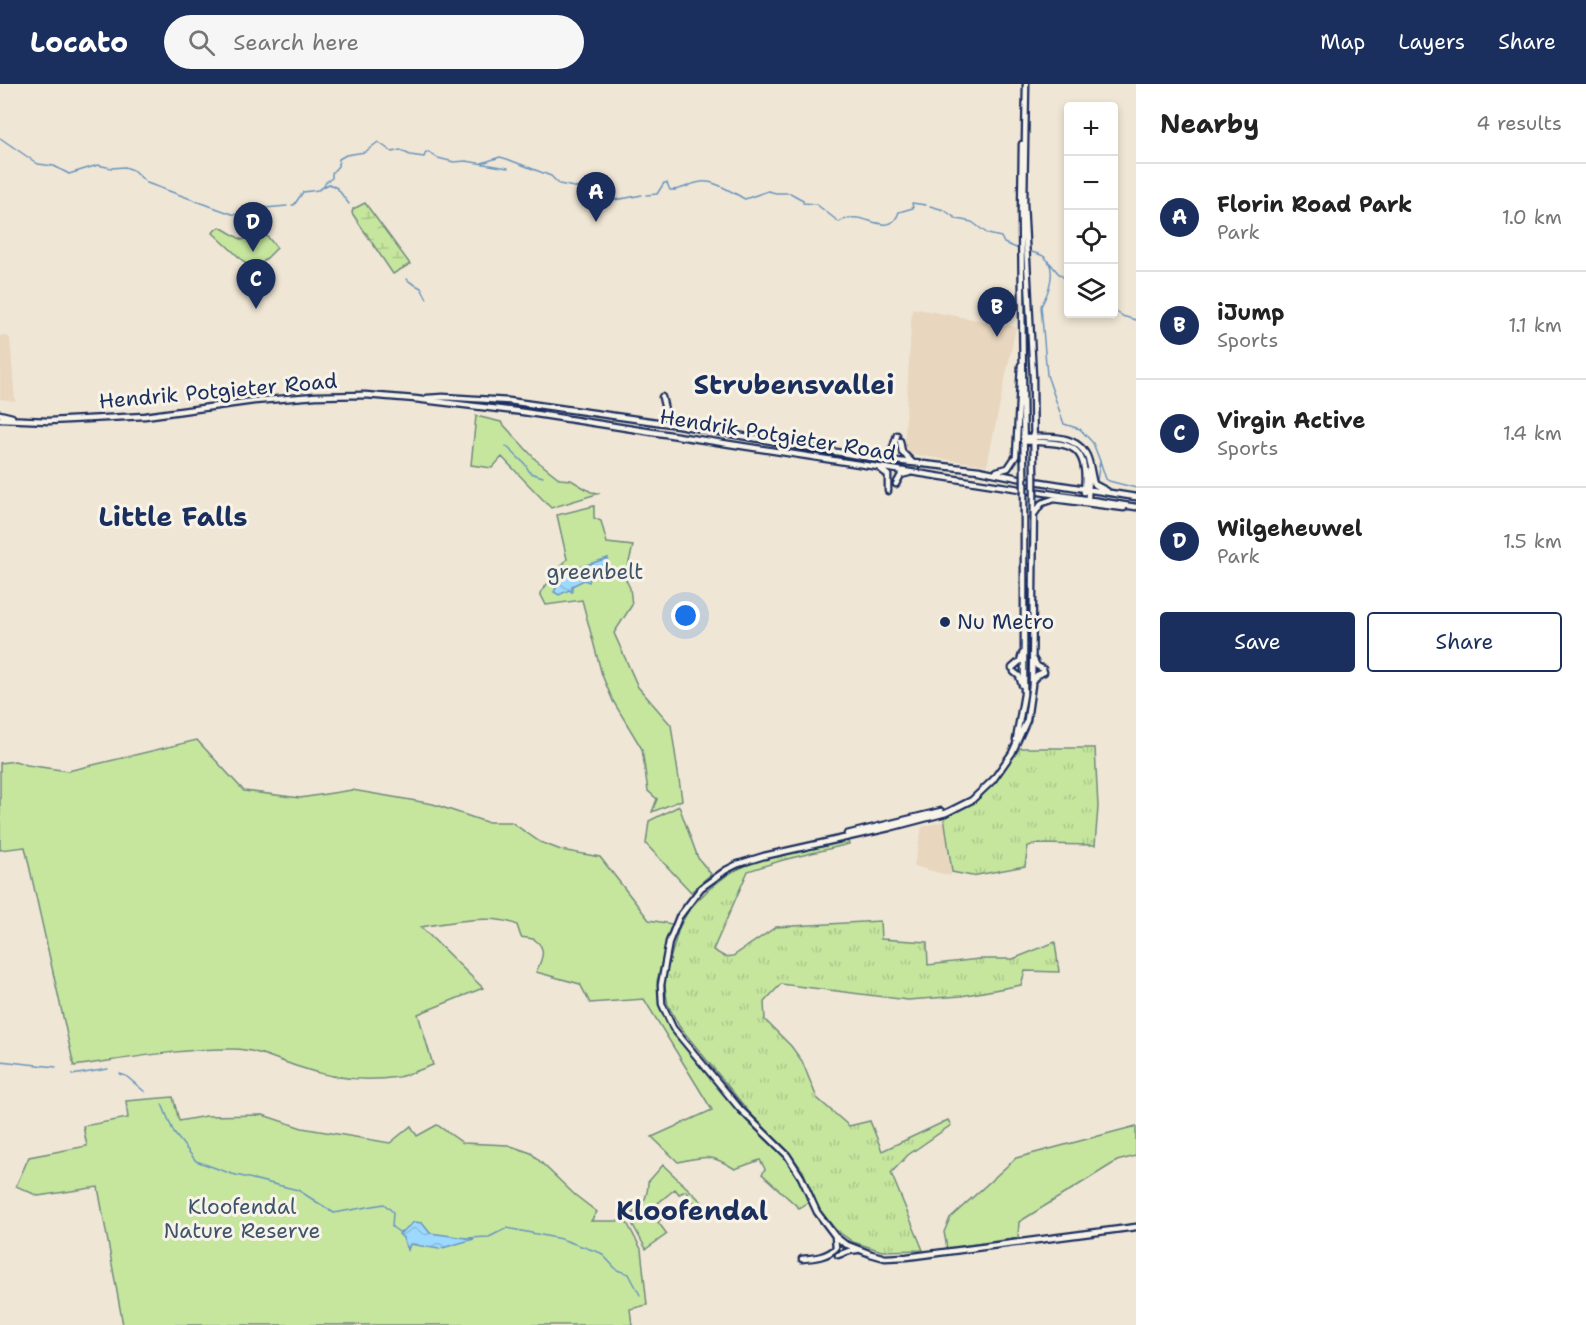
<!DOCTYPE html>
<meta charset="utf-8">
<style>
:root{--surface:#fff;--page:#f6f6f6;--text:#222;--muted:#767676;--line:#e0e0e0;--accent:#1b2f5e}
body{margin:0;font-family:"Shantell Sans",sans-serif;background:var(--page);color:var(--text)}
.controls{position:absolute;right:18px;top:18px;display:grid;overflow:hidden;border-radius:6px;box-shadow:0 3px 9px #0003}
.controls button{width:54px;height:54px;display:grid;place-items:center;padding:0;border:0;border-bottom:2px solid var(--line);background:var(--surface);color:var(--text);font:30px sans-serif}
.you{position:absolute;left:686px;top:532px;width:21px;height:21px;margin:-15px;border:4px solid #fff;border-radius:50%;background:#1a73e8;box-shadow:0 0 0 9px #1a73e833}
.badge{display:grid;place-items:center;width:39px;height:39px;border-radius:50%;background:var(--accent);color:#fff;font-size:20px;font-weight:700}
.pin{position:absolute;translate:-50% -50px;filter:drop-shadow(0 2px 3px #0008)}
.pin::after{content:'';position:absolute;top:32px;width:21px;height:18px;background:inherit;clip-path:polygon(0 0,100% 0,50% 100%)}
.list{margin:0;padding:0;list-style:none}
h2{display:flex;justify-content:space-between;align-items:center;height:78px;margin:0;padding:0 24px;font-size:26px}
h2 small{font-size:20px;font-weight:400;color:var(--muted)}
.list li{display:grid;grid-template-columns:39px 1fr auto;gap:18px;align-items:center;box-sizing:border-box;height:108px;padding:0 24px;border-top:2px solid var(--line)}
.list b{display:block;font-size:22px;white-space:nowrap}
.list p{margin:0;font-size:20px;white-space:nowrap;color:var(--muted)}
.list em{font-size:20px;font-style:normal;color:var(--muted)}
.actions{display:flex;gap:12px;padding:18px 24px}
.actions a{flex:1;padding:14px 0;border:2px solid var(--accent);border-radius:6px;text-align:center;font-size:21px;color:var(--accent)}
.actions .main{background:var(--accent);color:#fff}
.icon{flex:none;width:33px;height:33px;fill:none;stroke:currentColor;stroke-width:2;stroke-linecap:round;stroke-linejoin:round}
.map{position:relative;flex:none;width:1136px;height:1241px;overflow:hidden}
header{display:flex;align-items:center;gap:36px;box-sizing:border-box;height:84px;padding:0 30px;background:var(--accent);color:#fff}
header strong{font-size:28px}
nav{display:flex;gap:33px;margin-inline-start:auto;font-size:21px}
.search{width:420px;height:54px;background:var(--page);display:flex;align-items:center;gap:15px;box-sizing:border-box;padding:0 21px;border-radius:33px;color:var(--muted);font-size:22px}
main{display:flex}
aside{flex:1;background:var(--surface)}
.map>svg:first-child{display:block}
</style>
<header>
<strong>Locato</strong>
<div class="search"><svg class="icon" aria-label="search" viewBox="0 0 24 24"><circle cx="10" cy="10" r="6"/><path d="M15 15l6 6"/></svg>Search here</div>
<nav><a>Map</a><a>Layers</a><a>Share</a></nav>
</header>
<main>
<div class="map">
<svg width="1136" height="1241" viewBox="0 0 1136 1241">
<defs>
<pattern id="grass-tufts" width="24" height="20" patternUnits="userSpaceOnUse" patternTransform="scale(1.5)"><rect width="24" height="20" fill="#c6e69e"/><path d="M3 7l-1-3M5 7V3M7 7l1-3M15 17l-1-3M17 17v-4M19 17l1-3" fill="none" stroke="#aac68a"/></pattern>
<pattern id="wetland-marsh" width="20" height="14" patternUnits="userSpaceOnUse" patternTransform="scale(1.5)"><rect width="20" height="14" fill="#c6e69e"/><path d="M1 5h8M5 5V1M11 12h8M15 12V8" fill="none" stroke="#aac68a"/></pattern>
<pattern id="water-waves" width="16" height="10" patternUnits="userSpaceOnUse" patternTransform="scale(1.5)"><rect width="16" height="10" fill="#9dd9fe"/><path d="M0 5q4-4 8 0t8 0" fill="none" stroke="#87bbdc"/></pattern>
</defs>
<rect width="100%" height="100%" fill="#f0e6d5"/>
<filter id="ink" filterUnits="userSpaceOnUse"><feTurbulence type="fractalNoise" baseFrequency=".0167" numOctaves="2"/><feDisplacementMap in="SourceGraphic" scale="12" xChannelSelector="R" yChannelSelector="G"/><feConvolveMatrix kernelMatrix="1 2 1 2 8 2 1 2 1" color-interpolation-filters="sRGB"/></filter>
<g filter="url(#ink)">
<!-- built -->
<path fill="#e8d6be" d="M912,224L1016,243L987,381L907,370L904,366Z
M4,251L10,254L15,317L0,315V252Z
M944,737L951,792L914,782L922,743Z"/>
<!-- grass -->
<path fill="url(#grass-tufts)" stroke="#708a7e" stroke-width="1.5" d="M1020,664H1095L1098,723L1095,761L1036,760L1028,762L1025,782L972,792L952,788L944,732L981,713Z
M847,755L849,760L783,776L748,787L713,866L725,873L733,872L776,843L880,837L881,855L927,858L928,881L979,875H1013L1055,858L1059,888L1025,887L1021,901L961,912L908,916L781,900L764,918L765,936L791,962L802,977L817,1014L849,1042L870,1037L882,1067L948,1036L951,1041L908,1071L891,1089L923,1166L882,1167L853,1158L836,1146L820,1127L803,1087L789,1068L749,1028L679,942L668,921L664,897L679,844L690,824L709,805L730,789L757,776Z"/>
<!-- wetland -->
<path fill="url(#wetland-marsh)" stroke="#708a7e" stroke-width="1.5" d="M365,119L410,180L393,190L352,129L353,125Z"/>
<!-- park -->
<path fill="#c6e69e" stroke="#708a7e" stroke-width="1.5" d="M220,143L242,156L255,151L260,144L277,164L254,187L213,149L215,146Z
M476,332L501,338L536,376L560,395L571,396L591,408L600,409L551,424L502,373L492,384L471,381Z
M594,422V434L601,437L607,459L633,462L625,494L630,504L632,521L614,549L638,603L671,641L682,716L652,728L657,715L648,707L642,665L613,617L602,591L582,516L546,521L540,509L567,475L557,431Z
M197,656L244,707L300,714L352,706L399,714L433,720L486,738H511L540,758L561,766L600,773L649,836L672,840L657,897L660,923L673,947L748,1037L779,1065L800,1096L808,1119L799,1124L762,1090L765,1085L760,1076L735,1085C711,1070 706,1072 678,1078L652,1053L712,1026L644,915L590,919L580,900L536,888C541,877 548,865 535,856C531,854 525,854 521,853L517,841C494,829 447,839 421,843L483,904L418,930L433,981C421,985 409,991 398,993C365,998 330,994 299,983C277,976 256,965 233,965C182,964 125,975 74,982L25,763L0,766V679L15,677L27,681L68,687Z
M679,722L698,774L711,790L691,808L646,760L649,737Z
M173,1013L179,1037L206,1032L263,1031L302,1044L390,1059L411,1042L417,1052L437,1041L463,1059L508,1061L531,1069L575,1111L597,1128L591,1137H626L641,1165L647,1221L630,1225L632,1241H123L98,1103L38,1112L16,1102L29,1073L87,1062L83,1042L128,1034L126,1017Z
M1136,1042V1072L1117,1077L1019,1138L1018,1154L947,1164L944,1148L950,1134L1016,1074Z
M663,1081L706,1122L700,1127L686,1107L679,1110L675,1105L657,1120L665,1132L658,1138L667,1150L646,1165L628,1132C642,1123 648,1115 648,1098Z"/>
<!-- water -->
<path fill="url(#water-waves)" stroke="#6995be" stroke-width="1.5" d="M608,474L607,478L591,491L589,498L584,496L572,502V508L569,506L559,511L554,508L557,502L551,493L557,494C560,489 566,486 572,488L574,485Z
M414,1138L422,1139L430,1149L474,1155L439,1165L410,1160L408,1166L403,1154L399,1150Z"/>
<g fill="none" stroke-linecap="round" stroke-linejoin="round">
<!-- stream -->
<path stroke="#6995be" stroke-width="1.5" d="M0,54L38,80L54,82L69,90L98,81L111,84L125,83L133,86L147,99L232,130L245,132L265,124L287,122
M482,79L500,73L507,75L551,92L559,100L589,106C605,122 624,114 642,111
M324,102L326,98L332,94V89L338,82L339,75L346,71L365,68L378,58L392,68L400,66L410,71L424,73L426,68H428L438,74L454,78L466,77L508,84
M646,111L657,110L664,99H667L670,106C682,107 690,99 701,98C715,96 733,109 745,115L768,107L776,109H790L803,116V119L816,120L839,138C845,135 852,133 858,134C873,136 892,150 899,128L913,124L912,119L926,121
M292,121H294L303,108L318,106L329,100L337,104L349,120
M930,122L944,126L957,135L972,138L988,150L1001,153L1004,159L1019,165
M1029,167C1033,169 1040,170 1043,172C1059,182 1048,210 1041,222L1047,291L1064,340L1080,345L1093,359L1100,377L1097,397
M1050,179L1058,189L1068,197
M407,195L410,198L421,204L427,215
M1114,226L1122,232L1136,236
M506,362L525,380L530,389L543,393
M1100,377L1106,395L1109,397L1136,404
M0,977L56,983
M120,990L126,992L145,1008
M72,991L108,985
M162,1020L174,1049L196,1077L232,1090L298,1106L334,1129L384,1120L393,1128L392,1143L399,1148L402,1147
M467,1154L489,1153L507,1144L561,1155L601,1169L617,1186L629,1190L640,1211"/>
<defs>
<path id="secondary" d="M1026,0L1024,119L1033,293L1034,392
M1022,60L1021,129L1024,390
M662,313L666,330L675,339
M427,314L443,313L509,317L678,341L877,375L979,386L1028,396L1136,413
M0,330L12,333
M0,335L49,337L145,332L254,317L316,312L365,311L415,315L523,328L1136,423
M1023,353C1045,353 1076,349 1087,372C1091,381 1091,391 1094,400L1107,407
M900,357L902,368L913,379
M1023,357C1065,360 1090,355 1084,408
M880,374L892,367L897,351
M879,384L888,391V407
M997,387L1008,384L1016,372L1021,281
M896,400L901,391L909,389
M1034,411L1032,601L1027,636L1012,669L993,696L972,716L946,729L889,744L764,772L738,780L726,786L701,804L679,833L669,858L661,901L662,920L673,944L740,1025L787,1071L801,1093L817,1128L835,1152L845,1160L871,1170L885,1174L907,1173L1136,1143
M1088,414L1089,386
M1035,429L1042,419L1054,415L1124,424
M1034,576L1037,582L1043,585
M1012,584L1020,577L1022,570
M1014,588L1019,592L1022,601
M1034,595L1037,591L1044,588
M1016,656L1024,610V410
M847,750L941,727
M838,1171L849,1167L857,1166
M802,1175C815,1174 827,1173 836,1164L835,1153"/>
</defs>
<!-- secondary casing -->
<use href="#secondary" stroke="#1b2f5e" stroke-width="9"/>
<!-- secondary -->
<use href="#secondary" stroke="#f7f3e8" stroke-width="4.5"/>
<defs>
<path id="secondary-bridge" d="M1034,392V411
M1024,410V390"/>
</defs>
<!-- secondary-bridge casing -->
<use href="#secondary-bridge" stroke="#1b2f5e" stroke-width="9" stroke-linecap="butt"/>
<!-- secondary-bridge -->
<use href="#secondary-bridge" stroke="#f7f3e8" stroke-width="4.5"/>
</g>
</g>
<!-- markers -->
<circle fill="#1b2f5e" stroke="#f7f3e8" stroke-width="2" cx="945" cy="538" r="6"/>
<g text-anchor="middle" stroke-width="6" stroke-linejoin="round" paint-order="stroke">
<!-- street labels -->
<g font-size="21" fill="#1b2f5e" stroke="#f7f3e8">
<text transform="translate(218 307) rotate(-5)" y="7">Hendrik Potgieter Road</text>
<text transform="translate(778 351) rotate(9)" y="7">Hendrik Potgieter Road</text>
</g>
<!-- park labels -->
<g font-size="21" fill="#3d546b" stroke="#f7f3e8">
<text x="595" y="495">greenbelt</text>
<text x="242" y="1130">Kloofendal<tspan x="242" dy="24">Nature Reserve</tspan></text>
</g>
<!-- poi labels -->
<g font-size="21" fill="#1b2f5e" stroke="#f7f3e8" text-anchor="start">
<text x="957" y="545">Nu Metro</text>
</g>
<!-- district labels -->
<g font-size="27" font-weight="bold" fill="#1b2f5e" stroke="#f7f3e8">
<text x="794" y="310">Strubensvallei</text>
<text x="173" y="442">Little Falls</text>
<text x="692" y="1136">Kloofendal</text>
</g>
</g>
</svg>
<div class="controls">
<button>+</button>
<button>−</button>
<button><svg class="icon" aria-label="locate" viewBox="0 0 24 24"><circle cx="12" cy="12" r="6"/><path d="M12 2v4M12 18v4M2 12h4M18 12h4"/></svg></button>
<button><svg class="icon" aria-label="layers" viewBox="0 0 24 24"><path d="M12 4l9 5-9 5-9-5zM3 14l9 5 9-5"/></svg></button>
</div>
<div class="you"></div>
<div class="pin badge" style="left:596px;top:138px">A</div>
<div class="pin badge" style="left:997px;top:253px">B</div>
<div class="pin badge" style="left:256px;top:225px">C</div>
<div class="pin badge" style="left:253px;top:168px">D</div>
</div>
<aside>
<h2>Nearby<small>4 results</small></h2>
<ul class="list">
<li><span class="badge">A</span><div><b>Florin Road Park</b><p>Park</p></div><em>1.0 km</em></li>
<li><span class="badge">B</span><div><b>iJump</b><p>Sports</p></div><em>1.1 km</em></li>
<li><span class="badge">C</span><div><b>Virgin Active</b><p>Sports</p></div><em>1.4 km</em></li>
<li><span class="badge">D</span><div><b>Wilgeheuwel</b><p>Park</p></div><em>1.5 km</em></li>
</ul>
<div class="actions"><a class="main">Save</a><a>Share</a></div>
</aside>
</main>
